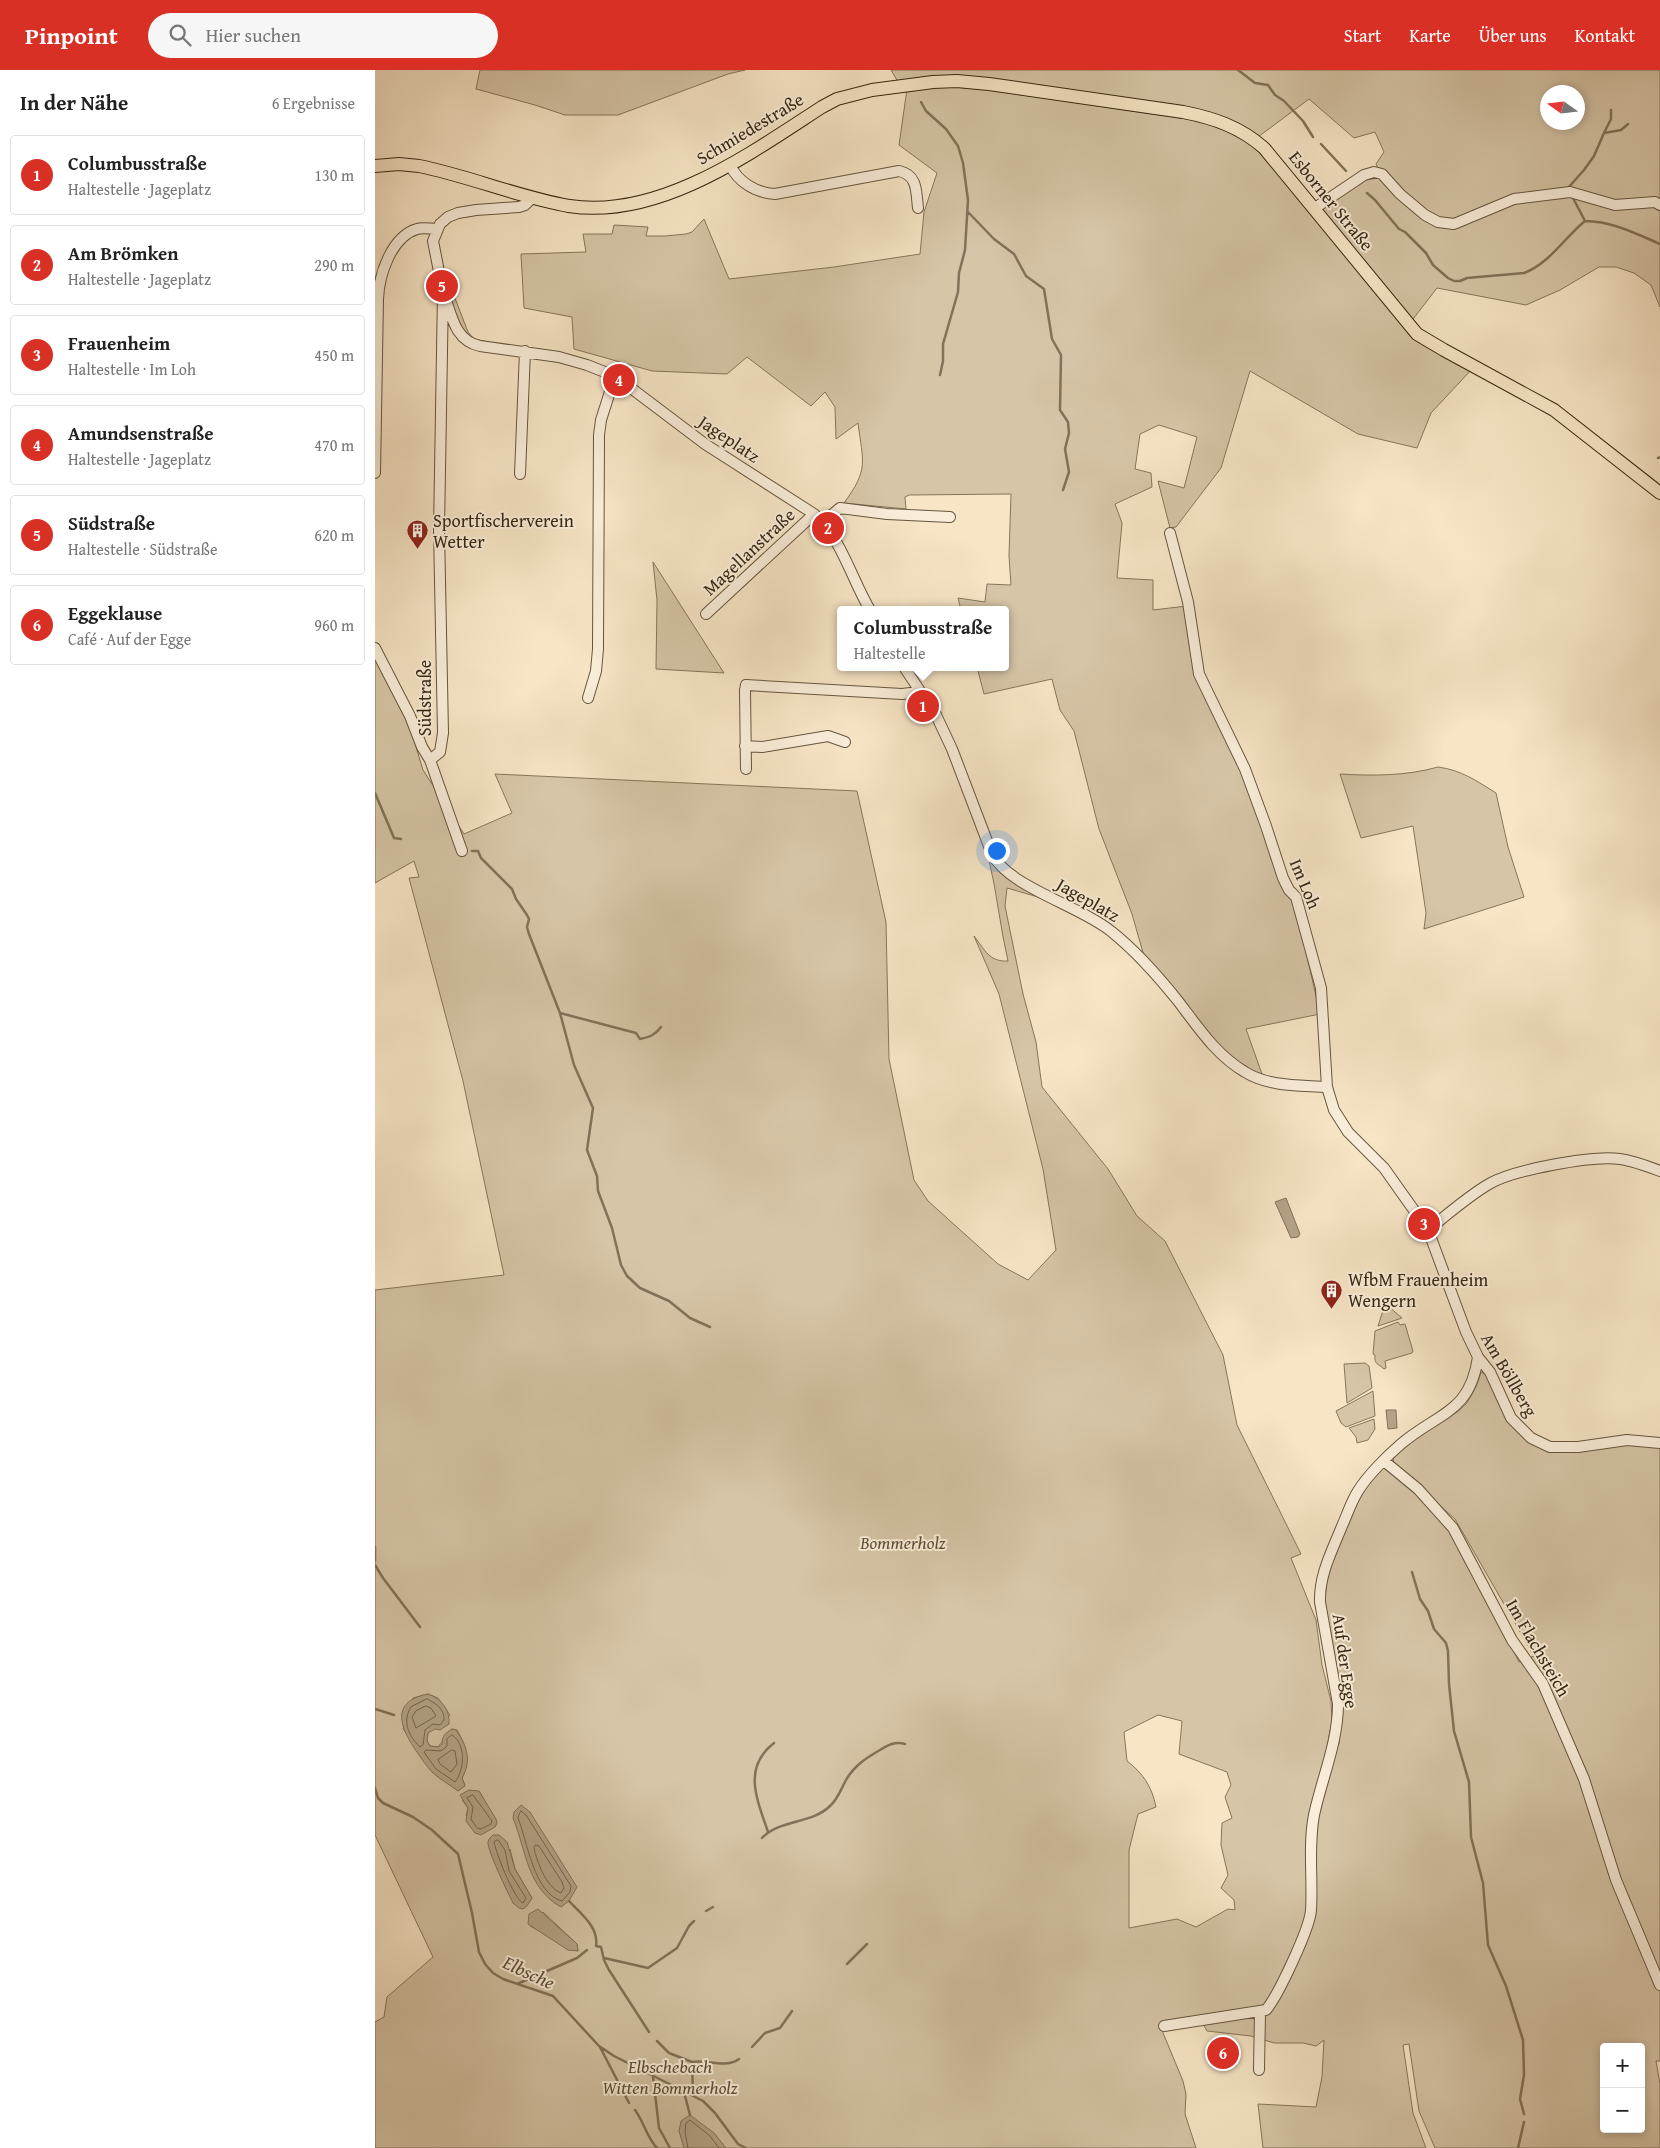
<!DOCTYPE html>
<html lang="de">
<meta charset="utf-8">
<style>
:root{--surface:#fff;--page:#f6f6f6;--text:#222;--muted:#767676;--line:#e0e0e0;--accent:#d93025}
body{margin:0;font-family:"Gentium Book Plus",serif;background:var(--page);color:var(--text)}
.controls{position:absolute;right:15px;bottom:15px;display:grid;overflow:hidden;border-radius:5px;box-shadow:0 2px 8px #0003}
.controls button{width:45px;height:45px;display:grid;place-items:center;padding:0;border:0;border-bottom:1px solid var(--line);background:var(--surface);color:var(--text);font:25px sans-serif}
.compass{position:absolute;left:1165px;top:15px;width:45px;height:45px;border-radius:50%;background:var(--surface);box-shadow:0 2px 8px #0003;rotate:284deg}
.you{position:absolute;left:621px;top:780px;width:18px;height:18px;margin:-12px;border:4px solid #fff;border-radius:50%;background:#1a73e8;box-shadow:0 0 0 8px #1a73e833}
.badge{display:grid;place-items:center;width:32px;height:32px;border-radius:50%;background:var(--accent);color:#fff;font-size:16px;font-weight:700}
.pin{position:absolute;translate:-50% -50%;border:2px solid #fff;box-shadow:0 1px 5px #0006}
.popup{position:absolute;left:462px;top:536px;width:172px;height:65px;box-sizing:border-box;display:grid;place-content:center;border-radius:5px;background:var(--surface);filter:drop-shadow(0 1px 4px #0005);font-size:16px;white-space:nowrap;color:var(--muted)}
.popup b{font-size:19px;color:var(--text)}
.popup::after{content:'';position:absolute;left:50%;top:100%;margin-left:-10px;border:10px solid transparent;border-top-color:var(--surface)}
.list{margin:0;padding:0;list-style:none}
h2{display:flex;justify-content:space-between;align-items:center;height:65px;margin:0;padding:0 20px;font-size:21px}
h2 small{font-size:16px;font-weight:400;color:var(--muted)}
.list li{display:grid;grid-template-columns:32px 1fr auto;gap:15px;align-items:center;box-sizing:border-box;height:80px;margin:0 10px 10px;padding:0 10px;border:1px solid var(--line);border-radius:5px}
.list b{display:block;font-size:19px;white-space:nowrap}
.list p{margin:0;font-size:16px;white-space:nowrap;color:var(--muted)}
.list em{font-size:16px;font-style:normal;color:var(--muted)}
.icon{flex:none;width:28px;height:28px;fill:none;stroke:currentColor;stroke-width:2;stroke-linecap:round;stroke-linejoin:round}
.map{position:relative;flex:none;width:1285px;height:2078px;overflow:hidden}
header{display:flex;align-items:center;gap:30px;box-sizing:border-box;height:70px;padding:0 25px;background:var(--accent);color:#fff}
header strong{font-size:24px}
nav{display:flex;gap:28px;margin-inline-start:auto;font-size:18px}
.search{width:350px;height:45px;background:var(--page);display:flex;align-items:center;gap:12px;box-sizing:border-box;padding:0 18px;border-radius:28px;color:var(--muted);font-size:19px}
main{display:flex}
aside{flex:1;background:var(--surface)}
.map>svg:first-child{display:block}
</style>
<header>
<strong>Pinpoint</strong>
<div class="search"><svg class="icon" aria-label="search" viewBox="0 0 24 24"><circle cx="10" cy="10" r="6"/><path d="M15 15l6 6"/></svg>Hier suchen</div>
<nav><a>Start</a><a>Karte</a><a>Über uns</a><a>Kontakt</a></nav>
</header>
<main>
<aside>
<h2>In der Nähe<small>6 Ergebnisse</small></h2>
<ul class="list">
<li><span class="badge">1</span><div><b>Columbusstraße</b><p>Haltestelle · Jageplatz</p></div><em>130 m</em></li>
<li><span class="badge">2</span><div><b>Am Brömken</b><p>Haltestelle · Jageplatz</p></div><em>290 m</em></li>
<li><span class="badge">3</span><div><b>Frauenheim</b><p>Haltestelle · Im Loh</p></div><em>450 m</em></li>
<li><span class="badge">4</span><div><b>Amundsenstraße</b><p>Haltestelle · Jageplatz</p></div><em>470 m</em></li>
<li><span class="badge">5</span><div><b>Südstraße</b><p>Haltestelle · Südstraße</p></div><em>620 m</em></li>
<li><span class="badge">6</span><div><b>Eggeklause</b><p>Café · Auf der Egge</p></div><em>960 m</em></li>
</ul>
</aside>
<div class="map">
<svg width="1285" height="2078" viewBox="0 0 1285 2078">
<rect width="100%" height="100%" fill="#f7e5c6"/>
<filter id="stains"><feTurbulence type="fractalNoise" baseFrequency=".004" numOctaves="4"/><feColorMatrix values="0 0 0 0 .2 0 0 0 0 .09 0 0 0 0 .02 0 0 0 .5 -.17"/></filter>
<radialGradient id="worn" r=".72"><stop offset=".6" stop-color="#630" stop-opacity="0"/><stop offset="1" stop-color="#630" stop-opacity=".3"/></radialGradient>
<!-- green -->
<path fill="#d6c5a7" stroke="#86765c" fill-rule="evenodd" d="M105,0H370L353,4L243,45H190L160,35L101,19Z
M516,0H1285V237L1276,215L1259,203L1241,197H1224L1185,220L1151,235L1062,218L1035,253L944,138L982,112L1007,107L1001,94L1009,82L1000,62L979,68L934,29L883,67L802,37L523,12ZM1172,22H1202V52H1172Z
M579,15L833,52L876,72L896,89L1031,259L1097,299L1056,343L1042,378L983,364L875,301L846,398L801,457L795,458L783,411L809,418L822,367L784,355L765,364L760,399L776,403L777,417L740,434L747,453L742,508L778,510V540L812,536L815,573L920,833L945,944L871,959L888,1007L854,988L769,886L757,844L724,759L699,661L685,640L677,609L609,624L602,597H630V540H586L583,528L610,532L612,514L636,515L634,486L636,424L534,425L530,427L531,439L469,433C494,399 488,393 483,353L461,369L460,337L450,322L436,336L372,287L352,304L277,301L199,279L197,247L149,238L146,184L211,182L208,164H237L239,155L273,157L271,166H290L311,164L317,162L329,149L354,209L459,197L545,184L549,142L562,103L524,75L532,19Z
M73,223H78L93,262L99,269L114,272L113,274L96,269L86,257Z
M278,492L349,603L281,599L282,530Z
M0,590L35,657L48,700L89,764L137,743L120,704L482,721L511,852L514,989L539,1110L553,1131L623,1194L653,1210L681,1180L668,1099L624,924L599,866C610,880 614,892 633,891C625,857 622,823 614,790L631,804L700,843L663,827L632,818L630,836L648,924L661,972L667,1017L733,1099L762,1146L790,1171L848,1285L862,1355L926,1484L916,1488L941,1550L947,1595L956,1631L957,1650L953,1672L964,1674L966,1641L950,1530L953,1495L985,1421L1009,1394L1043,1424L1087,1476L1144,1592L1159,1586L1080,1449L1019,1395C1018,1391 1018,1388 1020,1384C1036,1363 1073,1354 1091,1334C1098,1324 1103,1313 1106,1302L1112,1305L1132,1347L1174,1379L1237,1374H1285V1991H1281L1285,2014V2078H1060L1044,2041L1034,1974L1028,1975L1038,2043L1051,2078H888L883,2034L941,2037L947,2007L949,1970L941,1976L928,1973H899L876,1966L832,1961L828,1954L786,1958L808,2011L811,2024L810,2044L821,2078H0V1952L9,1947L12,1927L58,1887L0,1765V1220L129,1205L88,1011L34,808L44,807L39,791L0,813ZM53,1624L63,1628L75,1645L53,1663L52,1671L55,1676L63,1677L77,1659L82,1660C91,1675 96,1692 87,1708L90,1715L83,1721L28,1659L38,1628ZM783,1645L807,1651L804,1684L852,1702L856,1715L850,1727L857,1748L847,1753L846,1775L853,1805L846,1818L859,1830L860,1840L853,1839L821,1857L802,1849L754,1858V1780L763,1744L781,1737C777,1717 768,1703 752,1691L749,1662ZM104,1721L109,1730L91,1746L93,1738L87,1730ZM135,1779L140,1799L157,1828L129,1813L123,1797ZM168,1842L202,1874L203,1881L155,1856ZM1229,1977H1266V2059H1229Z
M1063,697C1086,700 1102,711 1121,723L1133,777L1149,827L1049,859L1051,843L1038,756L986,768L965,704C997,706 1032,706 1063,697Z
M1012,1228L1013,1236L1027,1248L1003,1256Z
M1023,1252L1025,1255L1030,1254L1038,1281L1037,1283L1010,1291L1011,1298L1009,1299C1004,1294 999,1295 1000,1285L998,1284L1000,1261Z
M990,1293L994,1296L997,1318L972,1333L969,1294Z
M998,1321L1000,1346L971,1357L966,1353L961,1341Z
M999,1349L1000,1359L993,1370L982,1373L981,1367L974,1358Z"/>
<!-- water -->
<path fill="#b5a489" stroke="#827259" d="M911,1128L925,1164L923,1167L916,1168L900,1132Z
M1011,1340H1021L1022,1358L1013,1359Z
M53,1624C66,1629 75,1639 74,1654L65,1660L60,1659L53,1663L52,1671L55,1676L63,1677L67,1674C67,1665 71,1663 77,1659L81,1660C92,1676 97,1690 87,1708L90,1716L83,1721C75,1715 66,1710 58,1703C53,1698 48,1691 44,1685C27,1661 12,1632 53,1624Z
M94,1720L104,1721L121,1749L122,1753L120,1757L106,1765L100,1763L91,1751L93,1738L85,1725Z
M146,1735L155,1742L202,1817L194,1831L186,1837C152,1818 151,1780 138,1748L139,1742Z
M118,1765H124L132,1772L140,1799L157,1828L152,1836L148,1839L144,1838L138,1833C133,1823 112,1780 113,1772C114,1768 115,1768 118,1765Z
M163,1839L202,1874L203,1881L193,1880L153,1854L154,1844Z
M315,2045L339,2063L351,2078H309L304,2061L306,2051Z"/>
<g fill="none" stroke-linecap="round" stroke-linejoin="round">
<!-- shore -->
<path stroke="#76664e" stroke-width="1" d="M52,1629C61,1633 70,1640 69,1650L65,1655L58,1654L50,1660L48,1675L45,1677C33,1665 27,1651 36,1637Z
M51,1636L56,1638L61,1646L41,1658L37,1647L41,1641Z
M77,1665C92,1674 89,1701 80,1712L61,1699L49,1682L51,1680L66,1681L72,1676V1669Z
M77,1680L80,1681L82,1694L76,1702L65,1694L63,1690Z
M98,1725L117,1751L116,1754L106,1759L102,1758L96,1749L98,1737L92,1728Z
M146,1741L151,1745L196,1816L195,1822L187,1831C159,1824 152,1770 143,1748Z
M123,1770L130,1780L134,1801L151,1828L148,1833C139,1829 121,1783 119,1772Z
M161,1775L164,1776L187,1812L189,1818L186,1823C171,1817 162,1792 159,1778Z
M313,2078L310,2062L311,2053L315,2050L335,2066L344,2078"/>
<!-- stream -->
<path stroke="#827259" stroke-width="2.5" d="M863,0L880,13L893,15L900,25L909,31L928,51L938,67
M546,32L551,41L571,59L583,76L588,93L593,130L590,180L584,203L583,222L568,274V291L565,305
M1229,63L1236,49V40
M946,74L971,101
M1193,118L1209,100L1219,86L1229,63L1246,60L1253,54
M992,123L1000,130L1024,159L1030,162L1051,183L1058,195L1073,208L1079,211H1085L1092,208L1149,203C1175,193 1189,168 1210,151C1236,151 1262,164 1285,174
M1198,128L1210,151
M593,142L619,169L639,184L651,206L669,219L677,269L686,285L685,340L693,352L694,363L690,379L694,402L688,420
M1283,388L1285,387
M0,723L19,768L26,769
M97,781H103L106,788L137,819L141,829L152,845L154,849L152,857L154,864L185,943L199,995L218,1038L212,1080L222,1106L223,1121L237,1158L246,1195L252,1206L265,1218L294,1231L315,1248L335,1257
M185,943L261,963L265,969C275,967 280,965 286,957
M0,1477V1491
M0,1495L8,1508L45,1557
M1037,1502L1045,1529L1053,1541L1059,1559L1071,1573L1073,1581L1074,1614L1079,1661L1094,1712L1096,1767L1108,1813L1113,1875L1131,1916L1148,1970L1149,2005L1145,2029L1149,2044
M0,1639L19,1645
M0,1718L3,1728L8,1733L38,1747L57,1760L83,1784L97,1843L104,1882L110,1894L118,1903L128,1909L178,1926L224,1976L239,1986L328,2031L340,2043L363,2074L371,2078
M393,1762C382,1729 367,1698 399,1673
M387,1768C405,1749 437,1754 455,1736C463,1729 466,1719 471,1710C479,1696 491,1688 505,1680C513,1675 520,1671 530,1674
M194,1831C206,1844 224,1857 221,1876L226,1877L229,1890L234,1900L274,1962
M331,1841L338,1837
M229,1888L273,1898L302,1878L314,1856L319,1851
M472,1894L492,1874
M142,1914L202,1888L212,1880
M282,1971L294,1983L317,1992L318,2025
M225,1977L254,2033
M377,1977L390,1963L405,1958L417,1941
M317,1992C333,1989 350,1999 364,1989
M278,2006L284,2058L295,2078
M309,2022L315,2045
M260,2040C269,2052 272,2068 282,2078
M1143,2078L1149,2052"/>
<defs>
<path id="minor" d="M355,95C363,112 381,123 400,124L524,101C543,105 541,122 543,138
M940,138L989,105L999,102L1007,104L1025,124L1050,145L1063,152L1079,154L1139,129L1195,122L1240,135L1280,132L1285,135
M70,227C77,248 81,271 105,276L184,287L212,295L240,306L330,374L439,444C467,469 476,508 495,540
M0,403L3,229C4,205 16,167 42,159C48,157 56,159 62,159
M145,404L150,281
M448,452L465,438L512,444L575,447
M795,463L813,532L824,604L870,699L891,756L908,808L914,820L921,827L946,918L952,1017L959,1040L973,1062L1009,1098L1053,1160L1091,1262L1103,1287L1115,1302L1136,1348L1156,1368L1175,1377H1203L1252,1370L1285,1373
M331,544L439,444
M0,578L35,646L47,677L55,690L87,781
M529,597L561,645L577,679L617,784C635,818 706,836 737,862C762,882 783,906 803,931C823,957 841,985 870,1002C894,1017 925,1015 952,1017
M213,628L221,601L223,579L224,365L226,350L240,306
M370,676L387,677L453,666L470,672
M55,690L65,682L68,663L64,460L68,222L58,171L65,154L73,147L83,143L101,140L144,137L150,135L158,127
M371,699L370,620L371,615L527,624L544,622
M1053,1160C1073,1144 1092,1127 1114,1114C1137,1100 1218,1085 1245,1089C1259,1091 1272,1096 1285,1101
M1009,1391L1043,1419L1078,1458L1137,1570L1168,1614L1209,1709L1241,1810L1285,1915
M789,1956L891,1940C903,1926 935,1858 936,1840C938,1809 933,1776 939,1745C947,1708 963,1672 963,1634L945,1532C944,1505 957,1481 967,1456C972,1445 976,1432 983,1421C992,1406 1013,1385 1026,1374C1064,1342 1095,1343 1103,1287
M884,2000L885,1942"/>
<path id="major" d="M0,96L24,94L44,96C94,106 143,127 194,136C284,150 376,83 447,37L462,29L497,20L558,12L582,11L614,14L808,42C839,48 865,57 889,78L1042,264L1069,280L1179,340L1285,423"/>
</defs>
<!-- minor casing -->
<use href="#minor" stroke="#66563f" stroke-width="12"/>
<!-- major casing -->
<use href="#major" stroke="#362712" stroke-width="14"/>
<!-- minor -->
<use href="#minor" stroke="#faeeda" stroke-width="10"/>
<!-- major -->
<use href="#major" stroke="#f7e5c6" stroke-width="12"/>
</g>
<!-- icons -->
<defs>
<symbol id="building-pin" viewBox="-11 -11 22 30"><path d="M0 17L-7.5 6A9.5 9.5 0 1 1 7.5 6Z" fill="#8f2418" stroke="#faeeda"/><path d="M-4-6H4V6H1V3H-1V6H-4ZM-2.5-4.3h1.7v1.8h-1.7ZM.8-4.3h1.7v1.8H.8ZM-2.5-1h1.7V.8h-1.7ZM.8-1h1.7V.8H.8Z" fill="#fff"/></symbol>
</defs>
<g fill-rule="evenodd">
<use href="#building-pin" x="30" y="448" width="25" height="34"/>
<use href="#building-pin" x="944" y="1208" width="25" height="34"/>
</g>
<g text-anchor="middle" stroke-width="4" stroke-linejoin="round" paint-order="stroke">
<!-- street labels -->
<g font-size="18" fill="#362712" stroke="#faeeda">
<text transform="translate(375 59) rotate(-31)" y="6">Schmiedestraße</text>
<text transform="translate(956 131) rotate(51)" y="6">Esborner Straße</text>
<text transform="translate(354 369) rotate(34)" y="6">Jageplatz</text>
<text transform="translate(374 482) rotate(-43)" y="6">Magellanstraße</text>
<text transform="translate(50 628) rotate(-90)" y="6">Südstraße</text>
<text transform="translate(930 814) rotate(67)" y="6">Im Loh</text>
<text transform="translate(713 830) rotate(30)" y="6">Jageplatz</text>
<text transform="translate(1134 1305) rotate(60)" y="6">Am Böllberg</text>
<text transform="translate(1163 1578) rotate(60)" y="6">Im Flachsteich</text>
<text transform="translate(970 1591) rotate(82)" y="6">Auf der Egge</text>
</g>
<!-- poi labels -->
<g font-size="18" fill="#362712" stroke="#faeeda" text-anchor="start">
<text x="58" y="457">Sportfischerverein<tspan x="58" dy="21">Wetter</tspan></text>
<text x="973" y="1216">WfbM Frauenheim<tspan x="973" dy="21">Wengern</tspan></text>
</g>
<!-- park labels -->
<g font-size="18" font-style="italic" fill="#5e4e37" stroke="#faeeda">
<text x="528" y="1479">Bommerholz</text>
<text x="295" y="2003">Elbschebach<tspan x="295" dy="21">Witten Bommerholz</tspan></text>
</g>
<!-- water labels -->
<g font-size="19" font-style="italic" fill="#5c4c36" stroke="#faeeda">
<text transform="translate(154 1902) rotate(25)" y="7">Elbsche</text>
</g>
</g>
<rect width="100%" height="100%" filter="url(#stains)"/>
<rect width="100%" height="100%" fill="url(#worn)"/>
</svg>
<div class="controls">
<button>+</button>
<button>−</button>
</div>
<svg class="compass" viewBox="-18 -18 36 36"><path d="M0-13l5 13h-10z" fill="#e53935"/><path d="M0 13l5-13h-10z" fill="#767676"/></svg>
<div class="you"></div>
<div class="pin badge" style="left:548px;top:636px">1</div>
<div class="popup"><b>Columbusstraße</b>Haltestelle</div>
<div class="pin badge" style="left:453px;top:458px">2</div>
<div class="pin badge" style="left:1049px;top:1154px">3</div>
<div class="pin badge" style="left:244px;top:310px">4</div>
<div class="pin badge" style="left:67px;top:216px">5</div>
<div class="pin badge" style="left:848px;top:1983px">6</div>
</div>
</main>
